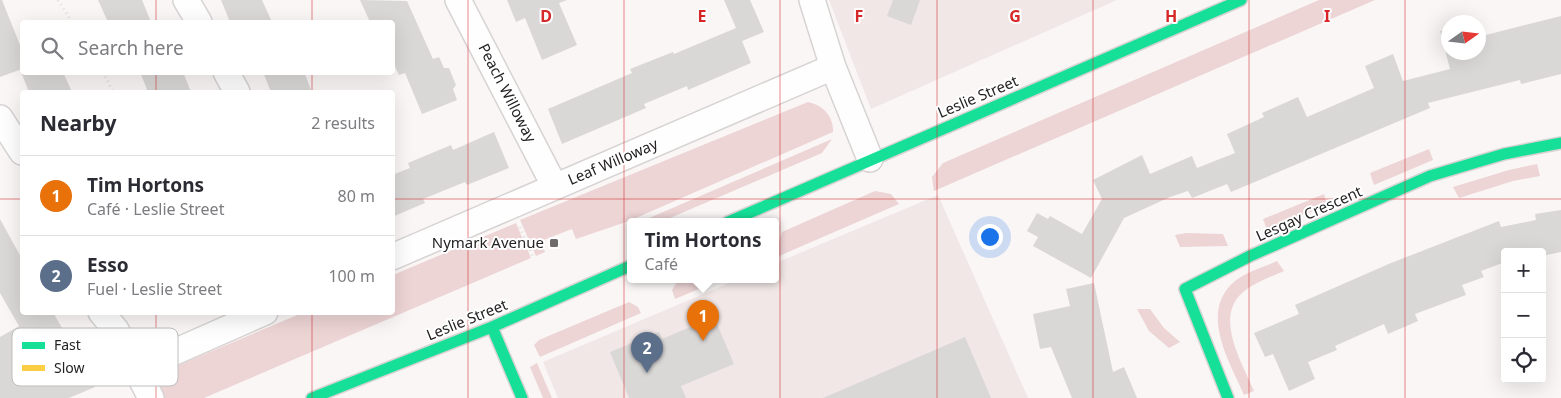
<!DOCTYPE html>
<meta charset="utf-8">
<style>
:root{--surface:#fff;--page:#f2f2f3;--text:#2b2b33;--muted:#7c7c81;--line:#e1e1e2;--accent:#111827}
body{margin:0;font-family:"Noto Sans",sans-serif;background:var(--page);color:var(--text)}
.controls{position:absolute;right:15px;bottom:15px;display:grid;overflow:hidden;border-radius:5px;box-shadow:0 5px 20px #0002}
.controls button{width:45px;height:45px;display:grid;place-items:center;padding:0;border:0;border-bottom:1px solid var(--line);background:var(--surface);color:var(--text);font:25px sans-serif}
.compass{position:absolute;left:1441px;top:15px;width:45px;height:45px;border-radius:50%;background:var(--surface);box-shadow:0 5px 20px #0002;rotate:76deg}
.you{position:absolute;left:989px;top:236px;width:18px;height:18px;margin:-12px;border:4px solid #fff;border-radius:50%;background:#1a73e8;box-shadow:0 0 0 8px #1a73e833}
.badge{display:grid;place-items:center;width:32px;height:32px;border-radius:50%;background:var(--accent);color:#fff;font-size:16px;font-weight:700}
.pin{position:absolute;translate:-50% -41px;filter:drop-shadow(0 1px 2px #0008)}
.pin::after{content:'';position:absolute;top:26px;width:18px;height:15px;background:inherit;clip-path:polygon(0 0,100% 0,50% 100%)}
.popup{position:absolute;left:627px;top:218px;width:152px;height:65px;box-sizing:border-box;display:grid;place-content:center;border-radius:5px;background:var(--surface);filter:drop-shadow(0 1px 4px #0005);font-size:16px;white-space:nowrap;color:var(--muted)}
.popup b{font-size:19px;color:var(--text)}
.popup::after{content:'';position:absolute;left:50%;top:100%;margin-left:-10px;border:10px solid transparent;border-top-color:var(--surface)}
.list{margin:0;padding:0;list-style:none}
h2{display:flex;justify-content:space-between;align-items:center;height:65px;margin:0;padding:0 20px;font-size:21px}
h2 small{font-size:16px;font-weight:400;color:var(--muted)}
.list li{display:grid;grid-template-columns:32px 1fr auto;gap:15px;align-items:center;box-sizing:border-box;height:80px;padding:0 20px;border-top:1px solid var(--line)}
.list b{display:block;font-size:19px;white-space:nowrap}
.list p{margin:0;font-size:16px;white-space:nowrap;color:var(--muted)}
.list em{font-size:16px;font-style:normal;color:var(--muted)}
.icon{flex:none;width:28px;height:28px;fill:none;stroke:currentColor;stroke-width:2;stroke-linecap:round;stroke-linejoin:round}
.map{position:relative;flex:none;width:1561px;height:398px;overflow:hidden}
.search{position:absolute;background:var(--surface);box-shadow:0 5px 20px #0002;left:20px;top:20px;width:375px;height:55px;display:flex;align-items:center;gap:12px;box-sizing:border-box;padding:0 18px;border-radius:5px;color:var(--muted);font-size:19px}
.panel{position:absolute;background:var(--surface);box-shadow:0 5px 20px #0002;left:20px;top:90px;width:375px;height:225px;border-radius:5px}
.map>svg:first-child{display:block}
</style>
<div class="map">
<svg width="1561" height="398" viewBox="0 0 1561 398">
<rect width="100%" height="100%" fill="#faf6f6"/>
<!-- built -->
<path fill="#f1e7e7" d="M829,0H1117L871,109Z
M938,195L1028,398H558L543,362L736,280H776V263Z"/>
<!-- green -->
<path fill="#edd4d5" d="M1319,0H1375L934,191L932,177L943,163Z
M808,102C823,105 834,117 833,132L629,221L576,239L572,229L541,241L545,252L536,256L520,220Z
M832,139L822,153L670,218L658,222H640Z
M1429,149L1433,160L1374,185L1370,173Z
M1537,164L1540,176L1513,181L1459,198L1453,187L1509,170Z
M875,191L891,194L899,204L779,256L777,249L782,232Z
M1324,194L1327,205L1267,230L1263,219Z
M516,223L531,258L204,398H160C157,387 159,379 167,370L302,313L392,312L393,275Z
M1186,233L1223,234L1228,246L1180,247L1175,235Z
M1277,261L1284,271C1270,277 1254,283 1242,293C1214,318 1243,364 1254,391L1244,395C1230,362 1198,312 1235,281C1246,272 1264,267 1277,261Z
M678,280H720L675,299L672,290Z
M629,302L638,307L641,313L540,357L534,345L539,340Z
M1137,309H1150L1164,328L1180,342L1169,348L1149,331Z
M537,363L552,398H543L530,367Z"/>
<!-- building -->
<path fill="#dad7d7" d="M0,0H2L22,50V69L0,77Z
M98,0H142L151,22H108Z
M221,0H262L272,22H230Z
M360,0L407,1L433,59L439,57L444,68H449L456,85L453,89L457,100L422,114L405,73L399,75L392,60V22H370Z
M507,0H567L559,3L577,45L542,60L525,18L516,22Z
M724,0H750L764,32L742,41L751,63L688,90L687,86L644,104L646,108L562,144L548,109L632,73L630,69L673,52L674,54L736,28Z
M893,0H920L911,25L887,16Z
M1561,16V74L1521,84L1520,80L1428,103L1430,108L1231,192L1227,184L1192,198L1188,191L1170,197L1124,218L1091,278L1033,246L1038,237L1027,231L1037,213L1048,219L1050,216L1082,234L1102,199L1093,180L1142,155L1150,174L1192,156L1197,168L1235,153L1227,134L1264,117L1262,113L1298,97L1307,117L1374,88L1365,66L1393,54L1403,81L1450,69L1440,31L1448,29V52H1478V37Z
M21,72H63L72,92H29Z
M140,72H183L191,92H148Z
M263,72H304L312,92H271Z
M494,132L509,168L467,185L465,182L423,199L425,203L392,217V175L410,168L408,163L451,145L453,150Z
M1561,210V252L1542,256V252H1505V262L1481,271L1484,277L1462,285L1466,295L1415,314L1418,321L1388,334L1384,324L1335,346L1337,350L1308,362L1315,379L1289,391L1273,354L1265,357L1254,333L1299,314L1295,305L1391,263L1499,221L1501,227L1536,220L1535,214Z
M0,219L22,259V312H53L95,387L69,398H0V337L19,326L0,293Z
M1094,283L1113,372L1124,367L1137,398H1072L1051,347L1040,349L1033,314L1070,306L1066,289Z
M714,317L734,364L681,386L686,398H629L610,352L659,332L662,339Z
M965,337L991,398H823L907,362Z"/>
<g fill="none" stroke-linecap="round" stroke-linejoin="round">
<defs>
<path id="street" d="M186,0L199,22
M458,0L555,187
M812,0L833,67L870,159
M226,72L237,92
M0,118L22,152
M392,257L833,67
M101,312L116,330L151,398
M136,369L265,312"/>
<path id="fast" d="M728,222L1241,0
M492,327L522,398
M312,398L492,327L630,266
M1228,398L1185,289L1250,256L1430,176L1504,154L1561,143"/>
</defs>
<!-- street casing -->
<use href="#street" stroke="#d7d3d3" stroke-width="28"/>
<!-- fast casing -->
<use href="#fast" stroke="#d7d3d3" stroke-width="14"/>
<!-- path -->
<path stroke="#dedddd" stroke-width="3" stroke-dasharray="1 4" stroke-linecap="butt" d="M58,0L72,22
M103,72L113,92
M520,227L534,259"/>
<!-- street -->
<use href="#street" stroke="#fefefe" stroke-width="25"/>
<!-- fast -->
<use href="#fast" stroke="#16e098" stroke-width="11"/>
</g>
<!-- grid -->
<path fill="none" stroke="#d62828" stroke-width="1" stroke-opacity="0.55" d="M156,0V22M312,0V22M468,0V398M624,0V398M780,0V398M937,0V398M1093,0V398M1249,0V398M1405,0V398M156,72V92M312,72V92M0,199H22M392,199H1561M156,312V398M312,312V398"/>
<!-- markers -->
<rect fill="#706c6c" stroke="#fff" stroke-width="2" x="549" y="238" width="10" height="10" rx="2.5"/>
<g text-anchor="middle" stroke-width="4" stroke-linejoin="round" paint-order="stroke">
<!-- street labels -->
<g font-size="15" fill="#252222" stroke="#fff">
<text transform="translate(507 93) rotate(63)" y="5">Peach Willoway</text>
<text transform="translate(978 97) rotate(-23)" y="5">Leslie Street</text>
<text transform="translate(613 162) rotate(-23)" y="5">Leaf Willoway</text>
<text transform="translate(1309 214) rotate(-24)" y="5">Lesgay Crescent</text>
<text transform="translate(467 320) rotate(-22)" y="5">Leslie Street</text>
</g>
<!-- poi labels -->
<g font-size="15" fill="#252222" stroke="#fff" text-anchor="end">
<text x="544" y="248">Nymark Avenue</text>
</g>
</g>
<!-- legend -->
<rect x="12" y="328" width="166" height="58" rx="8" fill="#fff" stroke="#bebdbd" stroke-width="1"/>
<rect x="22" y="342" width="23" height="7" fill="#16e098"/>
<rect x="22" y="365" width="23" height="6" fill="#ffcf43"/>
<g font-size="14" fill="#252222">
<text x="54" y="350">Fast</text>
<text x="54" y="373">Slow</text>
</g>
<g font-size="16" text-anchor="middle" font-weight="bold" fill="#d62828" stroke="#fff" stroke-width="4" stroke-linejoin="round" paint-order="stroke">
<text x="546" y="22">D</text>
<text x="702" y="22">E</text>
<text x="859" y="22">F</text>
<text x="1015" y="22">G</text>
<text x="1171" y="22">H</text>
<text x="1327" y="22">I</text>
</g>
</svg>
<div class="controls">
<button>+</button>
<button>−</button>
<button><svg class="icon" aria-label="locate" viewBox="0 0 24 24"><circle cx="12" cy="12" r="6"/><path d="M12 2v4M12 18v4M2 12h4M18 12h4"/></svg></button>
</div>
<svg class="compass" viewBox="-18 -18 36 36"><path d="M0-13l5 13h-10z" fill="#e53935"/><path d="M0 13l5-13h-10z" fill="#7c7c81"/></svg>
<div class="you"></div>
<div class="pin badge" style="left:703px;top:341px;background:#e8710a">1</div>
<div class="popup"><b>Tim Hortons</b>Café</div>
<div class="pin badge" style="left:647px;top:373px;background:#5c6f8a">2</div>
<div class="search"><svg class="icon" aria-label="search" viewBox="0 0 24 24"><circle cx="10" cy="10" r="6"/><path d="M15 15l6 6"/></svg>Search here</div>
<section class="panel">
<h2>Nearby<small>2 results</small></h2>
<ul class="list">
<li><span class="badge" style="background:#e8710a">1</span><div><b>Tim Hortons</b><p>Café · Leslie Street</p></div><em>80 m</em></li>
<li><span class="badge" style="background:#5c6f8a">2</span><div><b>Esso</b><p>Fuel · Leslie Street</p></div><em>100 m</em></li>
</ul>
</section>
</div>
